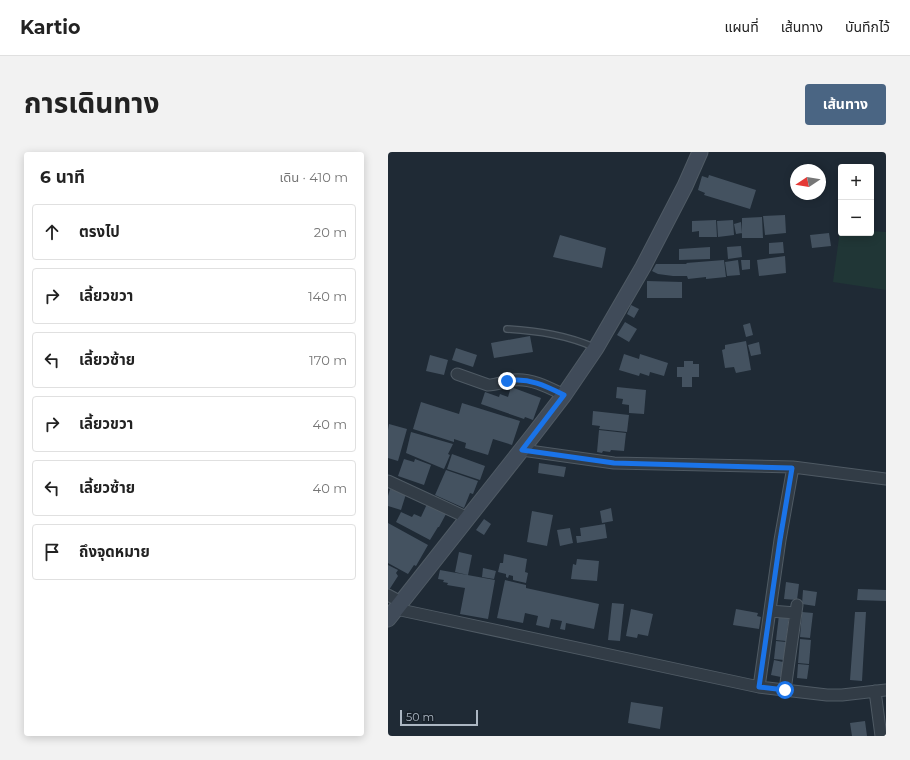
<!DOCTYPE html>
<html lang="th">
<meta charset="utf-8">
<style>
:root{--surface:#fff;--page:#f2f2f2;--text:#222;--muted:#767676;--line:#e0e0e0;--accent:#4a6583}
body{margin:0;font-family:Montserrat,"Noto Sans Thai",sans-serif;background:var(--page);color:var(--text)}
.controls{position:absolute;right:12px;top:12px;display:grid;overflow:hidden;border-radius:4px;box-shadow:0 2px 10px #0003}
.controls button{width:36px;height:36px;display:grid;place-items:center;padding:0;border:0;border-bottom:1px solid var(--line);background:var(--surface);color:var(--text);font:20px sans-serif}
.compass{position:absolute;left:402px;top:12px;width:36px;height:36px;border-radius:50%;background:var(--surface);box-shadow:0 2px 10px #0003;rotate:258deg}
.scale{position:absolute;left:12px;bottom:10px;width:78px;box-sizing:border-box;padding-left:4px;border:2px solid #acb7c3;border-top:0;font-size:11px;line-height:14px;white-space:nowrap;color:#acb7c3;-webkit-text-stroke:3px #18212a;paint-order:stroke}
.stop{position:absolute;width:12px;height:12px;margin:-9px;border:3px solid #1a73e8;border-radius:50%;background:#fff}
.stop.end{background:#1a73e8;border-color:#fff;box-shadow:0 1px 4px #0008}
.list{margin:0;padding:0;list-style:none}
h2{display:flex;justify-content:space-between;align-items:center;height:52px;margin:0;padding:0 16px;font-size:17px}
h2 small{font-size:13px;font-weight:400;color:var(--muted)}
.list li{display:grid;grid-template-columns:26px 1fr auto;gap:12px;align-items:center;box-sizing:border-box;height:56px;margin:0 8px 8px;padding:0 8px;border:1px solid var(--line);border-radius:4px}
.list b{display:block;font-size:15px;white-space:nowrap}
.list em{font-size:13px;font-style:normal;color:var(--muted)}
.icon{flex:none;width:22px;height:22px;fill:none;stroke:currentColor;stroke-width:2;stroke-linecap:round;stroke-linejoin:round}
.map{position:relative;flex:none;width:498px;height:584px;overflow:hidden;border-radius:4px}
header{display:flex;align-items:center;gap:24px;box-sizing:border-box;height:56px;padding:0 20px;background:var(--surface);border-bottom:1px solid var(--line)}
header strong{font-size:19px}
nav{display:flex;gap:22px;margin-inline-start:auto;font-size:14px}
.intro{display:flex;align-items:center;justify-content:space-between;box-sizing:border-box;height:96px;padding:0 24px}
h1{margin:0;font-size:28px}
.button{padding:10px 18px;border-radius:4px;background:var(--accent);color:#fff;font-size:14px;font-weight:700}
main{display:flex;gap:24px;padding:0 24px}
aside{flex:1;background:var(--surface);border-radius:4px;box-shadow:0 2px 10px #0003}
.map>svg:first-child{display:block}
</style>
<header>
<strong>Kartio</strong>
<nav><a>แผนที่</a><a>เส้นทาง</a><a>บันทึกไว้</a></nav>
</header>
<div class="intro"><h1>การเดินทาง</h1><a class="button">เส้นทาง</a></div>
<main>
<aside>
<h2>6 นาที<small>เดิน · 410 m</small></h2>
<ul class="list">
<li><svg class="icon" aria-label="ahead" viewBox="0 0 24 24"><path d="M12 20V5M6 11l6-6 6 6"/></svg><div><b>ตรงไป</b></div><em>20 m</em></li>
<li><svg class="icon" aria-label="right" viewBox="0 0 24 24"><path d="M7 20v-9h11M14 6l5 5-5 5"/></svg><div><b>เลี้ยวขวา</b></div><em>140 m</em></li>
<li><svg class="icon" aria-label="left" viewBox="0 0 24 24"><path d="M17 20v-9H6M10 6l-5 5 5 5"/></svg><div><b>เลี้ยวซ้าย</b></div><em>170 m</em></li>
<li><svg class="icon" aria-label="right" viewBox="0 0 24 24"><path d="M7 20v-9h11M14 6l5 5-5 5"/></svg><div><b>เลี้ยวขวา</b></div><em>40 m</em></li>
<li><svg class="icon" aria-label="left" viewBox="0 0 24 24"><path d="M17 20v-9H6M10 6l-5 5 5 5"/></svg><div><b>เลี้ยวซ้าย</b></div><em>40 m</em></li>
<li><svg class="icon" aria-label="arrive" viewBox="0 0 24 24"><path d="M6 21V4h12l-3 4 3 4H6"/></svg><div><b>ถึงจุดหมาย</b></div></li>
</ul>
</aside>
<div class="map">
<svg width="498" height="584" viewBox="0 0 498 584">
<rect width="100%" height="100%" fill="#1f2a35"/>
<!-- green -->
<path fill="#203636" d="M452,78H453V81H483V79L498,80V138L445,130Z"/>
<!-- building -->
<path fill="#445260" d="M321,23L368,38L362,57L316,43L317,41L310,38L314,24L320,26Z
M397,63L398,81L377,83L375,64Z
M374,65L375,86H354V66Z
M328,68L329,85H311V79L304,80V69Z
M345,68L346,83L330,85L329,69Z
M353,70L354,81L348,82L346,72Z
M441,81L443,94L424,96L422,83Z
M172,83L218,96L214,116L165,105Z
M395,90L396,101L381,102V91Z
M353,94L354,105L340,107L339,95Z
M322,95V107L291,108V97Z
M397,104L398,121L371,124L369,108Z
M336,108L338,125L318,127V125L300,127L299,124H285L270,122L264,119L268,112H299L298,111Z
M350,108L352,123L339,124L337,110Z
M353,108H362V117L354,118Z
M259,129L294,130V146H259Z
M243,153L251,157L246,166L239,162Z
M237,170L249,177L241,190L229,183Z
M362,171L365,183L358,185L355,173Z
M142,184L145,200L106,206L103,191Z
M358,189L363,218L348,221L346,215L337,216L334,198L337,197V193Z
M371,190L373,202L363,204L360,193Z
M68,196L89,203L85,215L64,208Z
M236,202L251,207L252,202L280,211L276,224L262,220L261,224L252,221L251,224L231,218Z
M42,203L60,208L56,223L38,219Z
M296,209H305V212H311V225H304V235H294V225H289V215H296Z
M123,235L153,246L145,268L137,265L136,267L93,252L97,240L111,245L112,242L120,245Z
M229,235L258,238L256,262L241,261V253L234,252L235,247L228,246Z
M33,250L71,262L74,251L132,269L124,293L105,287L100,303L77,296L78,291L66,287V290L25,277Z
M205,259L241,263L239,280L211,277L212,274L204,273Z
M1,272L19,277L10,309L0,306V278Z
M211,278L238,281L236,299L223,298L222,300L215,299L214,301L209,300Z
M23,280L65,292L60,302L62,303L56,317L18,301Z
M64,302L97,314L92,328L59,317Z
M16,307L26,310L27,307L43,313L36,333L10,324Z
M151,311L178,315L176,325L150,321Z
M58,318L90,329L85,342L82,341L76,356L47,343Z
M2,337L18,342L13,358L0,354V344Z
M39,352L58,362L51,375H50L42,388L8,370L13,360L24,365L26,362L33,365Z
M223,356L225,369L214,371L212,359Z
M144,359L165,363L159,394L139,390Z
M96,367L103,372L96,383L88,378Z
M0,371L40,393L28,414L26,413L20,422L0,411Z
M217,372L219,386L189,391L188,384H193L192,376Z
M182,376L185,391L172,394L169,378Z
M71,400L84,403L80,423L67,420Z
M116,402L139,407L137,420L140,421L138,431L125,428V424L121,423L120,426L118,425V422L110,420L112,411H115Z
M189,407L211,409L209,429L183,427L185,412L188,413Z
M0,413L10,418L8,421L10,424L1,438L0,437Z
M95,416L108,419L106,427L94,425Z
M52,418L107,428L100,467L72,462L77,436L59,433L60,431L55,430L56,428L50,427Z
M117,428L138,433V436L211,452L206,477L178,471L177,478L172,477L174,469L163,467L161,476L148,473L150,464L137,461L135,471L109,466Z
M398,430L411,432L409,448L396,447Z
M470,437L498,438V449L469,448Z
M415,438L429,440L427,454L414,452Z
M224,451L236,452L232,489L220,488Z
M243,457L265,462L260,484L250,482L249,486L238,484Z
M348,457L370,461L369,464L373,465L371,477L345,473Z
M414,460L425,461L422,486L412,485Z
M467,460H478L474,529L462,528Z
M391,463L401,464L398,489L388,488Z
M412,487L423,488L421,512L410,511Z
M388,489L398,490L396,508L386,507Z
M386,508L395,510L393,525L383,523Z
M410,512L421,513L419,527L409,526Z
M243,550L275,555L272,577L240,571Z
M477,569L479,584H464L462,571Z"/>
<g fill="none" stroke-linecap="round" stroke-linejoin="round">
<defs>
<path id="lane" d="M119,177C150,179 179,183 208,196"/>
<path id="street" d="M69,222L100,233C109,233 116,229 125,228C143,226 160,235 176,243
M134,298L226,311L405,315L498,327
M0,329L80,366
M0,443L13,450
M8,457L371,535L439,543H454L498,538
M382,459L408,461
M371,535L392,388L405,315
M397,538L409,453
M487,539L493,584"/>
<path id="secondary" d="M0,467L146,282L176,243L208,196L255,115L297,34L312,0"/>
</defs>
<!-- lane casing -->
<use href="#lane" stroke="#4f5a64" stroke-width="8"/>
<!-- street casing -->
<use href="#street" stroke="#4f5a64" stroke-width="13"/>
<!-- secondary casing -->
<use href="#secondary" stroke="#4f5a64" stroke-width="17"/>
<!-- lane -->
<use href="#lane" stroke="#323c46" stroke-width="5.5"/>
<!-- street -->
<use href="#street" stroke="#323c46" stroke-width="11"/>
<!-- secondary -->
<use href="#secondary" stroke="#404b59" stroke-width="15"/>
</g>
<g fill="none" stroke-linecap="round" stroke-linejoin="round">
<!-- route -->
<path stroke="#1a73e8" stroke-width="5" d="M119,229C140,225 158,234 176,243L134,298L226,311L404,316L392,388L371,535L397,538"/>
</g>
</svg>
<div class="controls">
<button>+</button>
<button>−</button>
</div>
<svg class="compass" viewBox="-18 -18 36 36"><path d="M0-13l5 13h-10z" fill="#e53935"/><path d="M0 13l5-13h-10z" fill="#767676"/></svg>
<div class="scale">50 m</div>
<div class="stop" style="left:397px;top:538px"></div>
<div class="stop end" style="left:119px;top:229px"></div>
</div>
</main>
